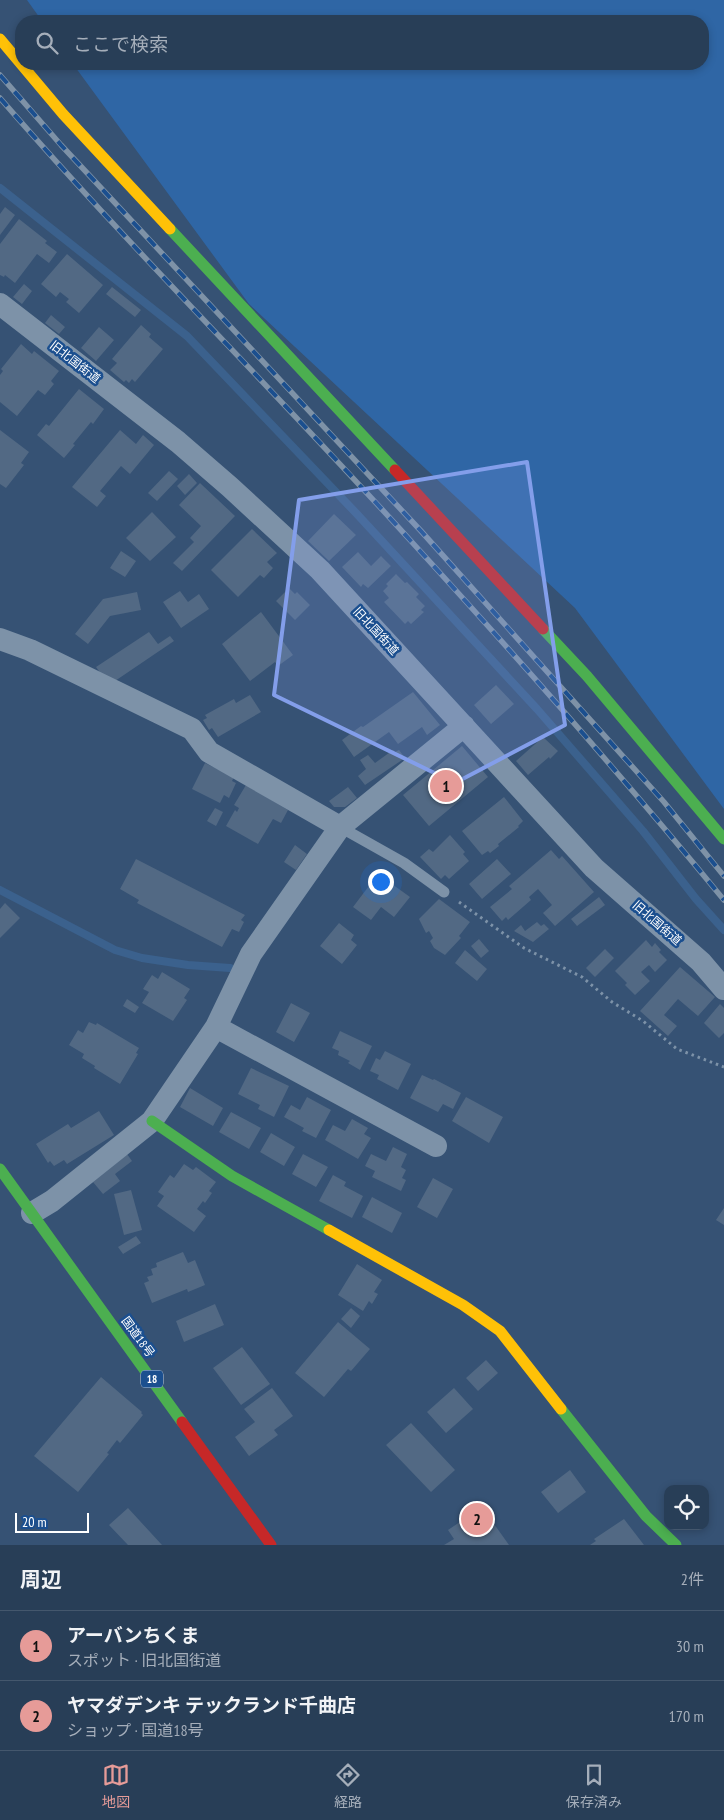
<!DOCTYPE html>
<html lang="ja">
<meta charset="utf-8">
<style>
:root{--surface:#283e57;--page:#30455d;--text:#f1f3f6;--muted:#a5aeba;--line:#44576d;--accent:#e69b98}
body{margin:0;font-family:"PT Sans Narrow","Noto Sans JP",sans-serif;background:var(--page);color:var(--text)}
.controls{position:absolute;right:15px;bottom:15px;display:grid;overflow:hidden;border-radius:10px;box-shadow:0 2px 8px #0003}
.controls button{width:45px;height:45px;display:grid;place-items:center;padding:0;border:0;border-bottom:1px solid var(--line);background:var(--surface);color:var(--text);font:25px sans-serif}
.scale{position:absolute;left:15px;bottom:12px;width:74px;box-sizing:border-box;padding-left:5px;border:2px solid #fff;border-top:0;font-size:14px;line-height:18px;white-space:nowrap;color:#fff;-webkit-text-stroke:4px #1b4f8f;paint-order:stroke}
.you{position:absolute;left:380px;top:881px;width:18px;height:18px;margin:-12px;border:4px solid #fff;border-radius:50%;background:#1a73e8;box-shadow:0 0 0 8px #1a73e833}
.badge{display:grid;place-items:center;width:32px;height:32px;border-radius:50%;background:var(--accent);color:#111;font-size:16px;font-weight:700}
.pin{position:absolute;translate:-50% -50%;border:2px solid #fff;box-shadow:0 1px 5px #0006}
.list{margin:0;padding:0;list-style:none}
h2{display:flex;justify-content:space-between;align-items:center;height:65px;margin:0;padding:0 20px;font-size:21px}
h2 small{font-size:16px;font-weight:400;color:var(--muted)}
.list li{display:grid;grid-template-columns:32px 1fr auto;gap:15px;align-items:center;box-sizing:border-box;height:70px;padding:0 20px;border-top:1px solid var(--line)}
.list b{display:block;font-size:19px;white-space:nowrap}
.list p{margin:0;font-size:16px;white-space:nowrap;color:var(--muted)}
.list em{font-size:16px;font-style:normal;color:var(--muted)}
.icon{flex:none;width:28px;height:28px;fill:none;stroke:currentColor;stroke-width:2;stroke-linecap:round;stroke-linejoin:round}
.map{position:relative;flex:none;width:724px;height:1545px;overflow:hidden}
.search{position:absolute;background:var(--surface);box-shadow:0 2px 8px #0003;left:15px;right:15px;top:15px;height:55px;display:flex;align-items:center;gap:12px;box-sizing:border-box;padding:0 18px;border-radius:20px;color:var(--muted);font-size:19px}
.sheet{height:205px;background:var(--surface)}
nav{display:flex;justify-content:space-around;align-items:center;box-sizing:border-box;height:70px;border-top:1px solid var(--line);background:var(--surface);font-size:14px;color:var(--muted)}
nav a{display:grid;justify-items:center;gap:2px}
nav .on{color:var(--accent)}
.map>svg:first-child{display:block}
</style>
<div class="map">
<svg width="724" height="1545" viewBox="0 0 724 1545">
<rect width="100%" height="100%" fill="#365274"/>
<!-- green -->
<path fill="#2f66a5" d="M27,0H724V809L575,608L249,304L73,64H703V21H42Z"/>
<g fill="none" stroke-linecap="round" stroke-linejoin="round">
<!-- stream -->
<path stroke="#3b618d" stroke-width="8" d="M0,188L187,336L356,513L537,709L643,831L696,899L724,930
M0,890L115,950L142,958L188,965L230,968"/>
</g>
<!-- building -->
<path fill="#526984" d="M5,207L15,215L0,235V214Z
M19,219L47,241L45,243L57,252L49,263L37,254L15,283L5,275L4,277L0,275V244Z
M67,254L103,285L79,313L66,302L69,299L60,292L56,297L41,284Z
M24,284L32,291L22,304L13,297Z
M112,287L141,310L135,317L106,294Z
M51,315L65,327L59,334L45,323Z
M141,325L151,334L149,337L163,349L135,382L132,379L129,383L126,380L124,382L110,370L117,363L112,359Z
M99,327L114,340L96,361L81,348Z
M21,344L32,354L34,351L59,371L51,381L54,384L45,395L38,390L17,416L0,402V375L3,371L1,369Z
M79,389L104,409L93,424L91,422L73,444L75,445L64,458L37,435L46,424L49,426Z
M0,430L29,452L21,463L24,465L6,488L0,484Z
M120,430L136,444L143,435L154,445L130,474L121,466L100,491L106,496L97,507L72,487Z
M169,471L178,479L157,501L148,493Z
M189,474L197,483L185,495L177,486Z
M200,483L235,516L182,571L173,563L194,542L190,538L201,526L179,505Z
M152,512L176,537L150,561L126,538Z
M334,514L356,535L329,561L308,541Z
M252,529L277,553L267,562L273,568L264,578L260,575L238,597L211,570Z
M121,551L136,561L125,577L110,568Z
M358,552L371,566L381,556L391,566L368,588L363,584L361,587L342,567Z
M396,574L405,583L407,582L419,594L416,597L425,606L421,610L424,612L411,624L408,621L405,624L384,602L389,598L383,591L388,586L386,584Z
M289,588L295,594L297,592L310,605L295,620L276,601Z
M180,591L188,602L199,594L209,609L181,628L163,602Z
M137,592L141,610L110,616L88,644L75,634L103,599Z
M261,612L293,655L278,666L275,662L250,681L222,644Z
M149,632L158,644L170,636L174,641L115,681L101,674L96,667Z
M496,685L514,704L491,724L474,705Z
M413,692L440,725L427,735L422,727L398,744L389,732L354,757L342,740L361,726L363,727Z
M250,695L261,712L218,737L212,728L209,730L203,720L207,718L205,715L234,699L236,703Z
M543,737L558,751L550,759L549,757L528,775L516,761Z
M462,746L488,777L429,826L403,795Z
M393,750L395,752L399,750L405,758L365,785L358,776L366,769L360,760L368,755L375,763Z
M205,763L234,777L232,781L236,783L229,798L224,795L220,803L192,789Z
M246,785L288,810L281,823L273,819L258,844L226,826L235,810L237,812L239,808L234,805Z
M348,787L357,798L345,807H334L329,801Z
M504,797L523,821L518,826L519,827L498,844L499,846L490,853L488,851L482,855L462,831Z
M215,808L223,812L216,826L207,821Z
M450,835L465,852L463,854L469,861L449,879L445,875L441,879L420,857L429,849L433,852Z
M295,845L307,854L296,870L284,862Z
M551,850L559,859L562,856L594,892L555,926L543,913L552,905L538,889L529,897L531,900L508,920L506,917L502,921L490,907L512,889L509,886Z
M136,859L245,915L241,920L244,922L239,932L232,929L222,947L137,903L139,900L120,889Z
M497,859L511,874L482,899L469,884Z
M378,874L410,897L394,917L381,907L371,920L353,907Z
M599,897L605,905L577,926L571,919Z
M439,899L470,922L459,936L461,938L445,955L434,948L430,941L433,938L429,931L426,933L419,919Z
M5,903L20,918L0,938V909Z
M537,922L541,926L544,924L549,929L533,942L514,931L521,925L525,931Z
M339,923L354,935L351,940L357,945L342,964L320,946Z
M479,939L489,951L481,958L471,946Z
M646,940L652,947L655,943L661,950L659,952L667,960L655,972L649,965L641,972L650,981L635,995L625,985L627,983L615,971Z
M605,949L614,958L595,977L586,968Z
M465,950L487,969L477,981L455,963Z
M680,967L715,997L698,1016L678,999L664,1015L677,1026L668,1036L640,1011Z
M162,972L190,989L184,998L187,1000L173,1021L142,1003L149,992L143,989L152,975L158,979Z
M127,999L139,1007L135,1013L123,1006Z
M291,1003L310,1013L294,1042L276,1032Z
M720,1004L724,1008V1033L719,1038L704,1023Z
M89,1022L96,1025L97,1023L139,1048L136,1053L138,1054L120,1084L94,1068L95,1066L82,1058L84,1054L69,1045L78,1030L83,1033Z
M340,1031L372,1046L360,1070L348,1063L350,1061L338,1055L339,1051L332,1048Z
M385,1051L411,1064L398,1090L377,1079L379,1075L370,1071L376,1058L380,1060Z
M251,1068L289,1086L274,1117L258,1109L260,1105L238,1094Z
M422,1075L433,1080L434,1079L461,1093L453,1109L443,1104L438,1112L410,1098Z
M190,1088L223,1108L213,1126L180,1107Z
M307,1097L331,1110L316,1138L302,1131L304,1128L284,1117L291,1105L300,1110Z
M466,1097L503,1117L489,1143L452,1121Z
M99,1111L114,1135L67,1164L64,1160L54,1166L50,1161L48,1163L36,1144L68,1124L71,1128Z
M231,1112L261,1128L249,1149L219,1132Z
M352,1119L368,1128L364,1134L371,1138L358,1159L325,1140L333,1125L345,1131Z
M271,1133L295,1147L284,1166L260,1152Z
M393,1147L407,1154L401,1167L406,1170L402,1178L406,1180L401,1191L372,1177L375,1171L365,1166L371,1154L386,1161Z
M127,1154L132,1161L115,1174L120,1181L103,1194L93,1182Z
M303,1154L328,1167L316,1187L292,1174Z
M184,1164L193,1170L196,1167L216,1182L209,1191L212,1193L205,1203L203,1201L197,1209L206,1216L194,1232L157,1206L164,1196L158,1192L170,1175L174,1178Z
M333,1175L346,1182L344,1186L363,1196L352,1218L319,1201Z
M433,1178L453,1189L437,1218L417,1207Z
M131,1190L142,1230L124,1235L114,1194Z
M372,1197L402,1213L392,1233L362,1217Z
M724,1208V1225L716,1220Z
M136,1236L141,1243L123,1254L118,1247Z
M183,1252L188,1263L195,1260L205,1285L188,1292L187,1289L152,1303L144,1283L149,1281L147,1277L153,1275L151,1269L157,1267L156,1263Z
M357,1264L382,1280L374,1292L378,1294L372,1304L369,1301L363,1311L338,1295Z
M215,1304L224,1325L184,1342L176,1321Z
M351,1308L360,1316L351,1328L341,1319Z
M338,1322L370,1349L351,1371L348,1369L324,1397L295,1373Z
M242,1347L270,1384L241,1405L213,1368Z
M486,1360L498,1373L478,1391L466,1378Z
M101,1377L142,1412L141,1413L143,1415L120,1443L117,1440L107,1453L109,1454L78,1492L34,1456Z
M272,1388L293,1416L274,1430L278,1435L249,1456L235,1437L255,1422L244,1409Z
M454,1388L473,1409L446,1433L427,1412Z
M411,1423L455,1470L431,1492L386,1445Z
M570,1470L586,1492L558,1513L541,1492Z
M482,1507L509,1545H444L454,1539L448,1530Z
M128,1508L162,1545H128L109,1525Z
M624,1519L644,1545H590L596,1541L594,1539Z"/>
<g fill="none" stroke-linecap="round" stroke-linejoin="round">
<!-- path -->
<path stroke="#7d92a8" stroke-width="3" stroke-dasharray="2.5 4" stroke-linecap="butt" d="M459,902L524,948L582,977L612,1002L643,1021L677,1049L724,1067"/>
<!-- lane -->
<path stroke="#7d92a8" stroke-width="11" d="M340,827L404,863L444,892"/>
<!-- street -->
<path stroke="#7d92a8" stroke-width="22" d="M0,304L178,442L230,487L320,570L594,868L701,962L724,989
M0,639L30,650L192,729L209,752L340,827
M216,1027L436,1146
M32,1213L52,1201L152,1121L216,1027L251,954L340,827L464,726"/>
<!-- fast -->
<path stroke="#4caf50" stroke-width="11" d="M170,229L395,470
M543,629L587,676L724,839
M152,1121L232,1176L329,1230
M0,1169L182,1422
M561,1409L646,1516L676,1545"/>
<!-- slow -->
<path stroke="#ffc107" stroke-width="11" d="M0,39L63,114L170,229
M329,1230L463,1305L500,1331L561,1409"/>
<!-- jam -->
<path stroke="#c62828" stroke-width="11" d="M395,470L543,629
M182,1422L271,1545"/>
<defs>
<path id="rail" d="M0,75L61,145L421,531L664,802L724,876
M0,98C132,250 275,391 410,540C517,657 623,777 724,900"/>
</defs>
<!-- rail casing -->
<use href="#rail" stroke="#7e92a7" stroke-width="5.5"/>
<!-- rail -->
<use href="#rail" stroke="#1b4f8f" stroke-width="4" stroke-dasharray="11" stroke-linecap="butt"/>
</g>
<!-- marked area -->
<path fill="#839eea" fill-opacity="0.2" stroke="#839eea" stroke-width="4" stroke-linejoin="round" d="M527,462L565,725L455,783L274,695L299,500Z"/>
<g text-anchor="middle" stroke-width="5" stroke-linejoin="round" paint-order="stroke">
<!-- shield labels -->
<rect fill="#1b4f8f" stroke="#bbcadd" stroke-width="1" x="141" y="1370.5" width="22" height="17" rx="4"/>
<g font-size="11" font-weight="bold" fill="#fff">
<text x="152" y="1383">18</text>
</g>
<!-- street labels -->
<g font-size="12" fill="#fff" stroke="#1b4f8f">
<text transform="translate(75 362) rotate(38)" y="4">旧北国街道</text>
<text transform="translate(376 631) rotate(47)" y="4">旧北国街道</text>
<text transform="translate(657 923) rotate(41)" y="4">旧北国街道</text>
<text transform="translate(138 1337) rotate(54)" y="4">国道18号</text>
</g>
</g>
</svg>
<div class="controls">
<button><svg class="icon" aria-label="locate" viewBox="0 0 24 24"><circle cx="12" cy="12" r="6"/><path d="M12 2v4M12 18v4M2 12h4M18 12h4"/></svg></button>
</div>
<div class="scale">20 m</div>
<div class="you"></div>
<div class="pin badge" style="left:446px;top:786px">1</div>
<div class="pin badge" style="left:477px;top:1519px">2</div>
<div class="search"><svg class="icon" aria-label="search" viewBox="0 0 24 24"><circle cx="10" cy="10" r="6"/><path d="M15 15l6 6"/></svg>ここで検索</div>
</div>
<section class="sheet">
<h2>周辺<small>2件</small></h2>
<ul class="list">
<li><span class="badge">1</span><div><b>アーバンちくま</b><p>スポット · 旧北国街道</p></div><em>30 m</em></li>
<li><span class="badge">2</span><div><b>ヤマダデンキ テックランド千曲店</b><p>ショップ · 国道18号</p></div><em>170 m</em></li>
</ul>
</section>
<nav>
<a class="on"><svg class="icon" aria-label="map" viewBox="0 0 24 24"><path d="M3 6l6-2 6 2 6-2v14l-6 2-6-2-6 2zM9 4v14M15 6v14"/></svg>地図</a>
<a><svg class="icon" aria-label="directions" viewBox="0 0 24 24"><path d="M12 3l9 9-9 9-9-9zM9 14v-3h6M13 9l2 2-2 2"/></svg>経路</a>
<a><svg class="icon" aria-label="saved" viewBox="0 0 24 24"><path d="M7 4h10v16l-5-4-5 4z"/></svg>保存済み</a>
</nav>
